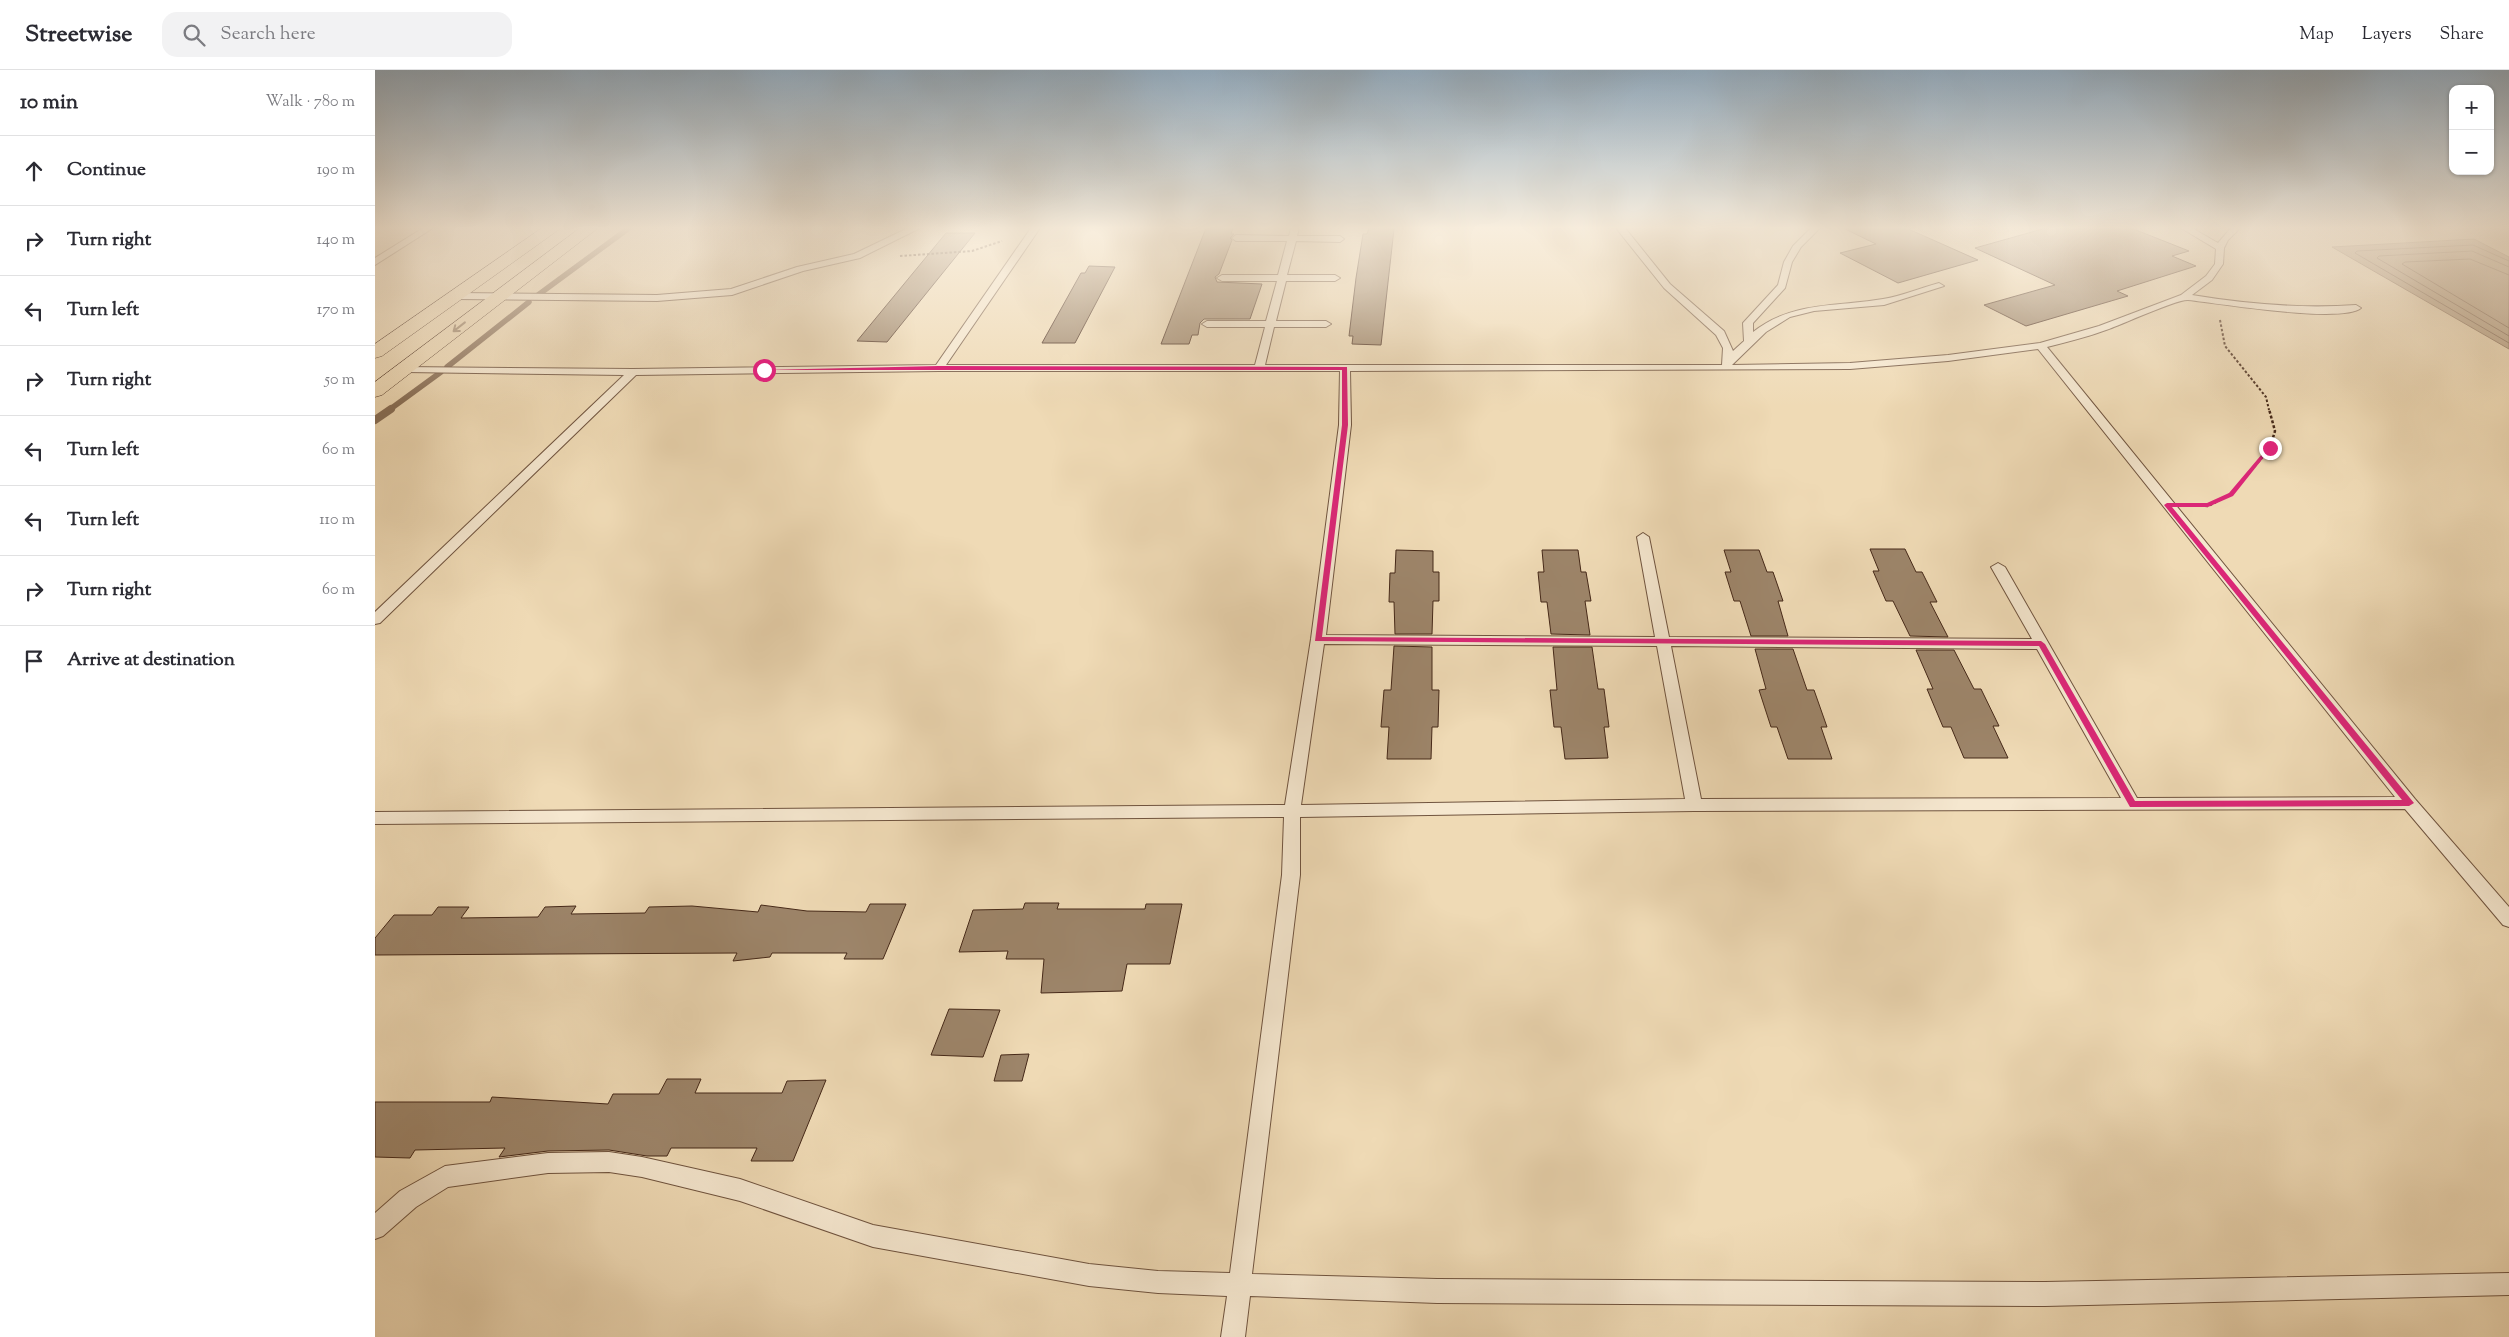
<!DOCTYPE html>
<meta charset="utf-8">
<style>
:root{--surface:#fff;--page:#f2f2f3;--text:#2b2b33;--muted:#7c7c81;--line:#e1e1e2}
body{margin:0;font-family:"Sorts Mill Goudy",serif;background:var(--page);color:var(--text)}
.controls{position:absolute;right:15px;top:15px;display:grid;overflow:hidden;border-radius:10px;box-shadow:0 1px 4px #0004}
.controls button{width:45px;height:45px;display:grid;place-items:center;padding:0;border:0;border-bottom:1px solid var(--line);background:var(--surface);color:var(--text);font:25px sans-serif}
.stop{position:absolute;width:15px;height:15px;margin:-11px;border:4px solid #db2777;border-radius:50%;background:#fff}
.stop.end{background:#db2777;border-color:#fff;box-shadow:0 1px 5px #0008}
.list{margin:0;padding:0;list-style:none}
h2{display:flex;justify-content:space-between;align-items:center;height:65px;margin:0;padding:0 20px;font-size:21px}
h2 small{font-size:16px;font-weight:400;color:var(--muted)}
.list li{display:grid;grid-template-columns:32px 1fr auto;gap:15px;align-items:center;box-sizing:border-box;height:70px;padding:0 20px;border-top:1px solid var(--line)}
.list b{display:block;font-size:19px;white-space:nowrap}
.list em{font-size:16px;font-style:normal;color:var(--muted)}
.icon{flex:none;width:28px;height:28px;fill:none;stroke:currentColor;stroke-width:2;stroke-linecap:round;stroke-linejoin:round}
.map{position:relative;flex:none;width:2134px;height:1267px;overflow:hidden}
header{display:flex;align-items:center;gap:30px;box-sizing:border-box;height:70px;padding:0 25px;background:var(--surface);border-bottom:1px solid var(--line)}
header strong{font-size:24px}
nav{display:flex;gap:28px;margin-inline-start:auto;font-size:18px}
.search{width:350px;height:45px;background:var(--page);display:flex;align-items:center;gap:12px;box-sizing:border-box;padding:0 18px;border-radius:15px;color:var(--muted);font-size:19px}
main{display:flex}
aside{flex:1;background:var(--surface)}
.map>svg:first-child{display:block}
</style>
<header>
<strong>Streetwise</strong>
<div class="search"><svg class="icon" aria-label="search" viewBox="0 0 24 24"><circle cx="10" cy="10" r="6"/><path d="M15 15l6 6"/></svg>Search here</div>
<nav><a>Map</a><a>Layers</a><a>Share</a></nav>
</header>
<main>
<aside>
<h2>10 min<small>Walk · 780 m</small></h2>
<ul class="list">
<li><svg class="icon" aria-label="ahead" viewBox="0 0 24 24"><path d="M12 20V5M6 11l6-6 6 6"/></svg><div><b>Continue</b></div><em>190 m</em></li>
<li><svg class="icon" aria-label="right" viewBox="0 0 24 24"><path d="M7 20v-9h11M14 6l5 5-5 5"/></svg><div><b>Turn right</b></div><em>140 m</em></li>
<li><svg class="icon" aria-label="left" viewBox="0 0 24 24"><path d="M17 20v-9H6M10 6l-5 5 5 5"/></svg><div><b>Turn left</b></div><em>170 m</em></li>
<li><svg class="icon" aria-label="right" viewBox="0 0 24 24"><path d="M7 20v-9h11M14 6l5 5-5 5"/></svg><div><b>Turn right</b></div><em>50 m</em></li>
<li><svg class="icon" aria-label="left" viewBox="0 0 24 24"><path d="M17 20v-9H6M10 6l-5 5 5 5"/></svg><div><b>Turn left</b></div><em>60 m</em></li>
<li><svg class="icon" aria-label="left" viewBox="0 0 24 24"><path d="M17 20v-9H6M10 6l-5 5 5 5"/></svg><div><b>Turn left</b></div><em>110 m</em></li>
<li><svg class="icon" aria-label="right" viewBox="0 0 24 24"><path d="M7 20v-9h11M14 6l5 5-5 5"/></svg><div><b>Turn right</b></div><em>60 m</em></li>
<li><svg class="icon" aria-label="arrive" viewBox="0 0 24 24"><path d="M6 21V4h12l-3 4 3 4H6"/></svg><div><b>Arrive at destination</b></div></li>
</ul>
</aside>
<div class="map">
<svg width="2134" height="1267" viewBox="0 0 2134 1267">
<rect width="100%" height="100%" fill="#efdab5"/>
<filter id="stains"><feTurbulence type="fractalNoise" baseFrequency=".004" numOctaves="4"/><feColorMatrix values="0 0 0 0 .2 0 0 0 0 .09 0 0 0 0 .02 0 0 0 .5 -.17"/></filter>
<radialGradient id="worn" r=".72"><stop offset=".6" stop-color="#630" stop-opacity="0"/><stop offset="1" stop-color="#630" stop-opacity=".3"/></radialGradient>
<!-- water -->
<path fill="#b59d80" stroke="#886e56" d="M2099,169L2134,187V279L1957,177Z"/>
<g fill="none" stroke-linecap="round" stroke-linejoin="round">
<!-- shore -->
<path stroke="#7d624c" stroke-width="1" d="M2134,191L2098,175L1982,181L1980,183L2134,273
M2134,197L2097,181L2004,186L2002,188L2134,266
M2134,205L2095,189L2030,192L2027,194L2134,258"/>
<!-- stream-far1 -->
<path stroke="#886e56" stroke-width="5.5" d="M163,225L254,158
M72,297L154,232
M14,340L66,302"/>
<!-- stream -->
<path stroke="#886e56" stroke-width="8" d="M0,350L16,339"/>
</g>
<!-- building -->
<path fill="#9d856a" stroke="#452818" d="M831,158H858L856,164H859L855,168L857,170L844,204L840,207L842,212L887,214L875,249H829L825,253L823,265H817L814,274H786Z
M994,158L1019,159L1006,275L977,274L978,266H974L981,208L988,164H992Z
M1468,158H1531L1603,190L1523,213L1465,183L1501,174Z
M1671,158H1756L1814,181L1797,186L1821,196L1742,221L1753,226L1651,256L1609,235L1680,215L1600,178Z
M571,163H600L512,272L482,271Z
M714,196L740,197L700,273H667L706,203H710Z
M1495,479H1530L1541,502H1547L1562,532H1555L1573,567L1535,566L1518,531H1511L1498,501H1504Z
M1021,480L1058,481V502H1064V531H1058L1057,564H1020L1019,532H1014L1015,503H1020Z
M1167,480H1203L1206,502H1211L1216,531H1210L1215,565L1176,564L1172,532H1166L1163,502H1169Z
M1349,480H1384L1392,502H1398L1408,531H1403L1413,566H1376L1365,531H1359L1350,502H1356Z
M1019,576L1057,577V620H1064L1063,657H1057L1056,689H1012L1014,657H1006L1009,620H1016Z
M1178,577H1217L1223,619H1229L1234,657H1229L1233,688L1190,689L1186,657H1179L1175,620H1182Z
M1380,579H1418L1432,620H1439L1452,657H1446L1457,689H1413L1402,657H1396L1384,620L1391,619Z
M1541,580H1579L1599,619H1606L1624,656H1618L1633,688H1589L1576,657H1568L1552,619H1558Z
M650,833H684L682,839H770L771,834H807L795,894H752L747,921L666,923L669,889H631L633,881L584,882L598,840L648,839Z
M495,834H531L508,889H469L472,883H397L395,887L358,891L362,883L0,885V868L19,845H57L63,837H94L86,848L163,847L170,837L201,836L196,844L270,843L274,837L317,836L383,842L386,835L432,841L491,842Z
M574,939L625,940L608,987L556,985Z
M654,984L647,1011H619L626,985Z
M292,1009H326L320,1023H407L412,1011L451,1010L418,1091H376L382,1078H296L292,1086H272L234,1080L173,1081L124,1087L130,1078L40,1080L35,1088L0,1087V1032H115L117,1027L233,1034L238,1024H284Z"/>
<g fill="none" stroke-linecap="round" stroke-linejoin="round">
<defs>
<path id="lane" d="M48,158H58L0,195V188Z
M533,158H545L485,188L428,201L357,225L282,231L81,229L76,226L81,223L282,225L356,219L422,197L479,184Z
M656,158H665L571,295H880L890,257H832L827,254L832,251H891L902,211H847L842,208L847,205H903L912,171H861L857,168L861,165L914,166L916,158H924L922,166H965L969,169L965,172L921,171L912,205H960L965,208L960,211H911L901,251H951L956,254L951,257H899L890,295H1347L1348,278L1341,265L1289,218L1241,158H1250L1295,214L1349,261L1358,281L1369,271L1368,253L1403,215L1409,192L1418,176L1436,158H1445L1426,177L1417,192L1410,218L1378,253V262C1417,231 1462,237 1508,229C1527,226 1545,218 1564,213L1569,216L1509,235L1439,241L1415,247L1391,262L1357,295L1475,293L1573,285L1665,273L1724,256L1806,225L1831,206L1840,194L1841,179L1806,158H1817L1843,173L1856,158H1865L1853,170L1849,178L1848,194L1837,210L1817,225C1872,234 1926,239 1981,235L1986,238C1967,254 1841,233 1813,230C1802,229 1746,255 1731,260C1712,267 1692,272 1672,277L2040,729L2134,837V857L2128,855L2030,739L1319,741L925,747V805L877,1204L1062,1209L1670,1212L2134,1203V1225L1670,1236L1062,1233L875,1226L870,1267H846L852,1226L783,1223L714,1216L498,1177L365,1131L267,1107L234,1102L173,1103L73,1117L41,1137L8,1166L0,1169V1143L25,1121L70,1096L173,1083L234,1082L267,1087L365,1109L498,1155L714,1194L783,1201L855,1203L907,805L909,747L0,754V742L910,735L936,569L964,355L965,301H564L261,305L5,553L0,554V542L249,305L31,302L27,301V297L258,299L561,295ZM1663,279L2020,727L1762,728L1630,497L1623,493L1616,497L1657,569L1294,567L1274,467L1268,463L1262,467L1280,567L951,565L976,355L975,301L1475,299L1573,291ZM949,574L1282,576L1310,729L926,735ZM1296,576L1662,579L1746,728L1326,729Z"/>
<path id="highway" d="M167,158H186L7,286L0,288V274Z
M205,158H223L7,325L0,327V312Z"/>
</defs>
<!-- lane casing -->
<use href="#lane" stroke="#70543f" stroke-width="2"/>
<!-- highway casing -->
<use href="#highway" stroke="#452818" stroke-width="1"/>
<!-- path-far1 -->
<path stroke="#452818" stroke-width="2" stroke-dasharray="2.5 2" stroke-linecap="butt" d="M525,186L597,181L627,171
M1845,250L1850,276L1891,327L1894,340"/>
<!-- path -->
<path stroke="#452818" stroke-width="2.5" stroke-dasharray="3 2" stroke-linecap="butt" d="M1820,435L1833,436L1856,424L1895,378L1900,361L1894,339"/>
<!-- lane -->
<use href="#lane" fill="#f5e7cf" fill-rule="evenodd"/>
<!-- highway -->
<use href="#highway" fill="#efdab5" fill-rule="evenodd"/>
</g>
<!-- one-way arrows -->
<defs><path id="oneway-shaft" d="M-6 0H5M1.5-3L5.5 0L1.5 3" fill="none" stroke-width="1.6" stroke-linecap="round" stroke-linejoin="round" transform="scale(1.25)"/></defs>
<use stroke="#9a8166" href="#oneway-shaft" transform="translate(84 257) rotate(142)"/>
<!-- sky -->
<linearGradient id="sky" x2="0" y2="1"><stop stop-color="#93abbe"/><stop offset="0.47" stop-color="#f8eede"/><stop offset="1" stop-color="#f8eede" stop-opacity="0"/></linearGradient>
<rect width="2134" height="336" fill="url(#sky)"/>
<!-- route -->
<path fill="#db2777" d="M564,296L972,297L973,355L947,567L1666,571L1670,574L1760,731L2027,730L1789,435L1792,433H1832L1854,423L1893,377H1897L1858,426L1833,437H1797L2039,733L2034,736L1755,737L1664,576L940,571L967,355V300H386Z"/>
<rect width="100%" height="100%" filter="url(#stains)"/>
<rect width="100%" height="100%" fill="url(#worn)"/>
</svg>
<div class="controls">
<button>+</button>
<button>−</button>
</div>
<div class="stop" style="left:389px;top:300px"></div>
<div class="stop end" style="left:1895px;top:378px"></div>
</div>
</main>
